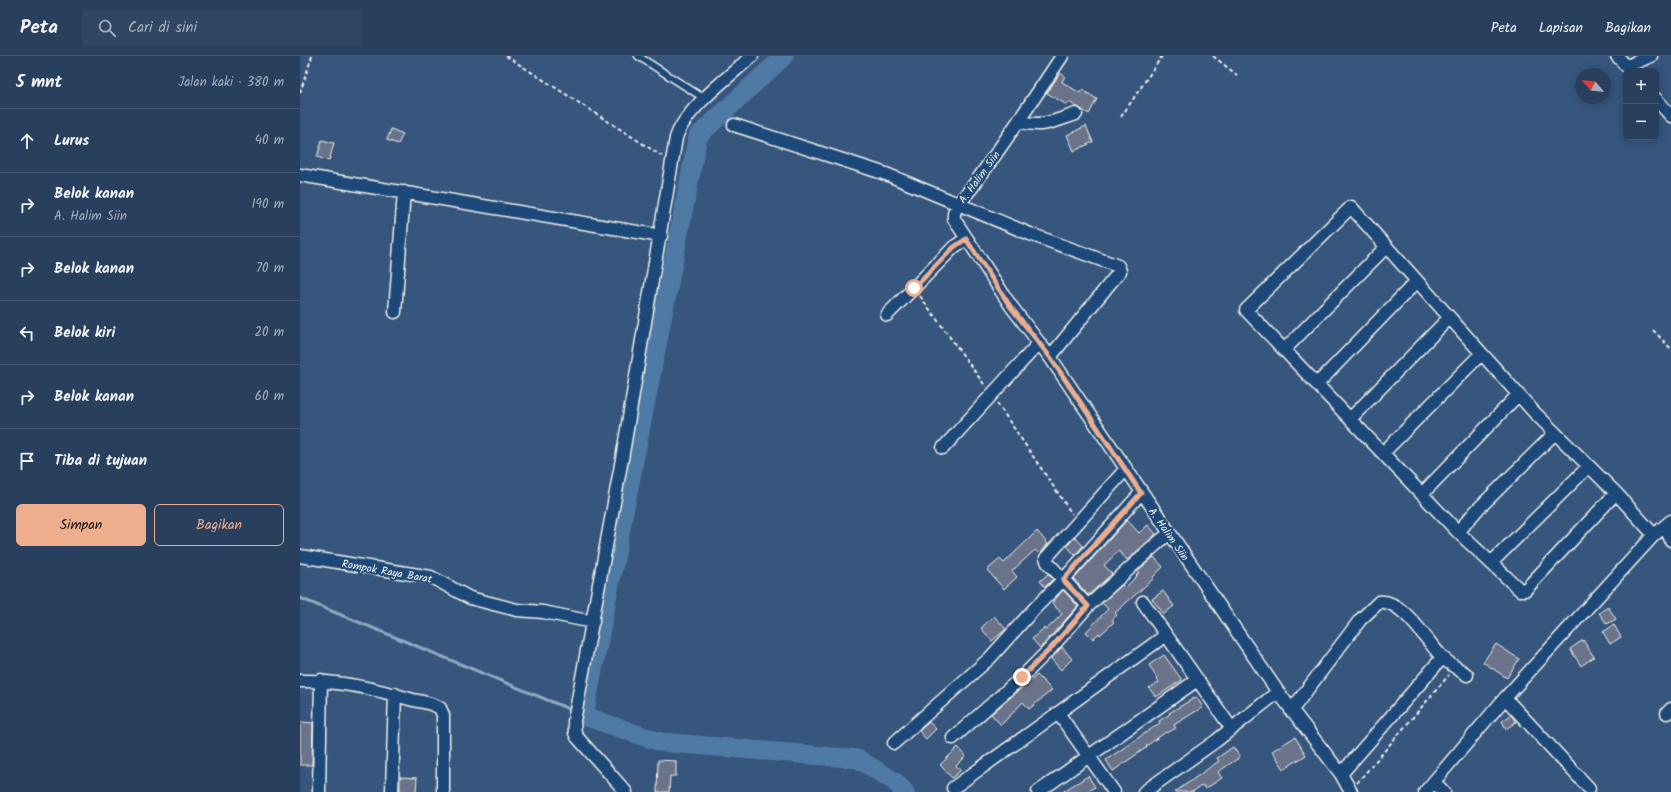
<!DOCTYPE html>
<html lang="id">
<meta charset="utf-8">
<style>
:root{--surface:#28405e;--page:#304764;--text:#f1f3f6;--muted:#a5afbc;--line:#445973;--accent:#eead8d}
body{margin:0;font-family:Kalam,sans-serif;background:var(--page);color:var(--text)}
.controls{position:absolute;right:12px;top:12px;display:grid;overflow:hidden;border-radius:6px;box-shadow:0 2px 10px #0003}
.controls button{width:36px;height:36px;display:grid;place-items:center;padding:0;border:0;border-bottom:1px solid var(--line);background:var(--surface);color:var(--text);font:20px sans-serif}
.compass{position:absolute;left:1275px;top:12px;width:36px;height:36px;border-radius:50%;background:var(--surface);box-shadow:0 2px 10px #0003;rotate:298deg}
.stop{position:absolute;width:12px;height:12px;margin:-9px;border:3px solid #eead8d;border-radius:50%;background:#fff}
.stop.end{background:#eead8d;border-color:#fff;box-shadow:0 1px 4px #0008}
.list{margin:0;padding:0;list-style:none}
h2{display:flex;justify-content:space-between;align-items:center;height:52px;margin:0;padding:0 16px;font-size:17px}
h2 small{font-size:13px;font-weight:400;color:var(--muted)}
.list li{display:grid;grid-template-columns:26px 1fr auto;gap:12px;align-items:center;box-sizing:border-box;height:64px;padding:0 16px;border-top:1px solid var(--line)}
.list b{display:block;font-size:15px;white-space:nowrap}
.list p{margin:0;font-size:13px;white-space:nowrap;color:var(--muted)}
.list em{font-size:13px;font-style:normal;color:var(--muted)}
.actions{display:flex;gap:8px;padding:12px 16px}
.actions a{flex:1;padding:9px 0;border:1px solid var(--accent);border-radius:6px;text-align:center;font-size:14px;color:var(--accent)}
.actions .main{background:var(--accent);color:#111}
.icon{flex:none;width:22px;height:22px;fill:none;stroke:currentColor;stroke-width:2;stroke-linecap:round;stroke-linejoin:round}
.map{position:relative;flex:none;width:1371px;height:736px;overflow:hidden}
header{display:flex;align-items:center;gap:24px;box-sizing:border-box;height:56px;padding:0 20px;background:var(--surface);border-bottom:1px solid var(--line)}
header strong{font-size:19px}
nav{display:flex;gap:22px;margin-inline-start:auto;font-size:14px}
.search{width:280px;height:36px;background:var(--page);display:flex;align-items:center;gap:10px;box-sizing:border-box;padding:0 14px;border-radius:6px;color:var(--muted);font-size:15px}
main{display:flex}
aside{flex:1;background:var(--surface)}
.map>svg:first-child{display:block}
</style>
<header>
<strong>Peta</strong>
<div class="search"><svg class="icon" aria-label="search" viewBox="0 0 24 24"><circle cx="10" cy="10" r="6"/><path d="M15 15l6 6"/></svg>Cari di sini</div>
<nav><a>Peta</a><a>Lapisan</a><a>Bagikan</a></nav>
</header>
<main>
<aside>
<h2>5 mnt<small>Jalan kaki · 380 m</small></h2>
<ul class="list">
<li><svg class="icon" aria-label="ahead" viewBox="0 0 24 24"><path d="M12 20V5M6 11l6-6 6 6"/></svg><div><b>Lurus</b></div><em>40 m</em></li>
<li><svg class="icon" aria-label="right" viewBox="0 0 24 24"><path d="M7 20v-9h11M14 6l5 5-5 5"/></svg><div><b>Belok kanan</b><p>A. Halim Siin</p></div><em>190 m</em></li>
<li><svg class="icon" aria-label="right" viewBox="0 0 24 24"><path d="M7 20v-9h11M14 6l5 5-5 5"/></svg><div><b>Belok kanan</b></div><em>70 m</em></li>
<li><svg class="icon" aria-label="left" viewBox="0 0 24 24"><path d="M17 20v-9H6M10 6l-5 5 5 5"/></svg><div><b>Belok kiri</b></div><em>20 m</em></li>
<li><svg class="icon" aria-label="right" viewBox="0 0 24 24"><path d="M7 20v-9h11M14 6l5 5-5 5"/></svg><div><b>Belok kanan</b></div><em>60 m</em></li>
<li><svg class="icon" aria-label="arrive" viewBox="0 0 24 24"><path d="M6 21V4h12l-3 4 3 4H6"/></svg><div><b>Tiba di tujuan</b></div></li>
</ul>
<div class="actions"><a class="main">Simpan</a><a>Bagikan</a></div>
</aside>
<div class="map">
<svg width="1371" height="736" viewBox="0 0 1371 736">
<rect width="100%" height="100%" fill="#36567e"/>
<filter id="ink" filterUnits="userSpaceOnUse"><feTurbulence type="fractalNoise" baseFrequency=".025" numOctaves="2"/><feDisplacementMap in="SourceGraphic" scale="8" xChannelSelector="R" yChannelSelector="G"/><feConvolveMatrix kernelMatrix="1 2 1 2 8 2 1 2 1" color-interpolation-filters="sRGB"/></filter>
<g filter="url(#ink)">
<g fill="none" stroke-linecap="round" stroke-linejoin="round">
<!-- stream -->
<path stroke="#92aac0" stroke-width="3" d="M0,542L274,655"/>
<!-- river -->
<path stroke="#507aa5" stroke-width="19" d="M484,0L398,80L284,660L360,686L558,703L594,725L605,736"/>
</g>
<!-- building -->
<path fill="#6a7389" stroke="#f4f1e8" d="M760,17L765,20L762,26L780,37L782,34L797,43L789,58L769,46L767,49L747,37Z
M786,70L793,86L774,95L767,79Z
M91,73L103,78L98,88L87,84Z
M22,84L34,87L29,105L17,101Z
M827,464L839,477L848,469L856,478L827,504L819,495L804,509L812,518L788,539L774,523Z
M737,475L748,488L738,497L735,494L712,515L717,521L704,533L687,514L700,503L704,507Z
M775,481L783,490L775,499L767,490Z
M854,501L863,511L853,521L854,522L815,557L817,559L812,564L814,566L800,579L799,577L793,583L786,576L808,553L802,547L822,529L825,532L837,520L836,519L839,517L837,515Z
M748,518L753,523L745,531L740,525Z
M763,534L778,550L740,592L732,583L744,572L746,574L762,558L752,547Z
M863,535L874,550L864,558L852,543Z
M1308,551L1316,563L1307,568L1299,557Z
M694,560L706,573L692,585L681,572Z
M1314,569L1321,581L1310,588L1303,576Z
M1283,584L1294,601L1281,610L1270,593Z
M1196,588L1219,603L1207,622L1183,606Z
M762,591L772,603L761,614L751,603Z
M864,599L882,624L856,641L849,632L859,626L849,609Z
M737,619L752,634L729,653L723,646L701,669L691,658Z
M896,641L903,651L874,669L876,672L867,677L866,676L846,690L847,691L813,715L806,704L860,667L859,665L870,658L869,657Z
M1211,659L1216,666L1206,673L1202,665Z
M0,666L13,667L12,709H0Z
M629,666L636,673L626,683L619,675Z
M995,681L1006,699L984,713L972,695Z
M658,691L666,700L656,710L661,714L652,722L640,709Z
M933,691L940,701L918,716L922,722L905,733L903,729L892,736H875L919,705L917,702Z
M358,704L376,705V720H370L369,736H357Z
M788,720L795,731L787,736H762Z
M100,721L117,722L116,736L100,735Z"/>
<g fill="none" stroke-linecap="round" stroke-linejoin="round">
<defs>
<path id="service" d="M338,0L405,43"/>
<path id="minor" d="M762,0C733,44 704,87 673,130C666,140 652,150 654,163L711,250L750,301L978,636L1041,718L1051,736
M1317,0L1331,15
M1327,10L1351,0
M1356,43L1371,60
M719,66C745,71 752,66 776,58
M434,69L586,118L730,178L818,210L820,215L750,301
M0,119L361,180
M95,256L104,136
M587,259L654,191L666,183
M984,294L1086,191
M1017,328L1116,226
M1050,363L1149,262
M643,392L739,287
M1083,397L1181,298
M1316,437L1225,534H1220L1158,476L946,254L1051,151L1234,356L1316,437L1354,479
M1122,438L1218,339
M1365,470L1371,484
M1158,476L1176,455L1255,377
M0,500L131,521L170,542L217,554L243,556L293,566
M1191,507L1289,410
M843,546L932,673
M788,550L748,507L746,502L825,414
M0,625C38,624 77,633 113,644C122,646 132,647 140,652L143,659V736
M1205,642L1289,732
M991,655L1060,564L1079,546C1102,542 1128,587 1142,601C1149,608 1159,613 1167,619
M1367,657L1371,653
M653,682L722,621L751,592L788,550L861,484L869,478
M594,687L690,602L735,552L763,524L841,437
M1041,718L1142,602
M1134,726L1144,736
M653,732L758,657
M19,736L21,624
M92,736L95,638
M326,736L277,681L275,677L274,665L322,403L376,82C384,54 430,20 452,0
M738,736L897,624
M814,736L758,657L866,579
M844,736L916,685L978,636
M1125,736L1205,642L1354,479L1371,465"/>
</defs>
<!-- service casing -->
<use href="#service" stroke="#f4f1e8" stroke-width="9"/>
<!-- minor casing -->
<use href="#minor" stroke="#f4f1e8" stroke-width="15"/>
<!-- path -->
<path stroke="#f4f1e8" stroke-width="2" stroke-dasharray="4 3" stroke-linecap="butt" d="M206,0L362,100
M913,0L937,19
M0,37L12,0
M821,61L862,0
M620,240L686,331
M1353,274L1371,293
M697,347L772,458
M1057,727L1149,619"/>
<!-- service -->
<use href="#service" stroke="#1f4a7a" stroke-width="6"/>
<!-- minor -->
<use href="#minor" stroke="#1f4a7a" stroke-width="12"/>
</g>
</g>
<g fill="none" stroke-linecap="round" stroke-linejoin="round" filter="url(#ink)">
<!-- route -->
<path stroke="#eead8d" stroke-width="5" d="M614,232L654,191L666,183L710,250L750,301L841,437L763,524L788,550L751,592L722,621"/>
</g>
<g text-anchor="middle" stroke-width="4" stroke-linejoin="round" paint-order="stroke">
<!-- street labels -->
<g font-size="11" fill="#f4f1e8" stroke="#1f4a7a">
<text transform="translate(679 121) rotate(-54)" y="4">A. Halim Siin</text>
<text transform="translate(869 478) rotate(55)" y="4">A. Halim Siin</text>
<text transform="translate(87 515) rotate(10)" y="4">Rompok Raya Barat</text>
</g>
</g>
</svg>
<div class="controls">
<button>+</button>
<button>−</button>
</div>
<svg class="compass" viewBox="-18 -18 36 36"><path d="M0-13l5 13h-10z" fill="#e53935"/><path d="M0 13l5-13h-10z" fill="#a5afbc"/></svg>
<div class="stop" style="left:614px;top:232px"></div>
<div class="stop end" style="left:722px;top:621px"></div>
</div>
</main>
